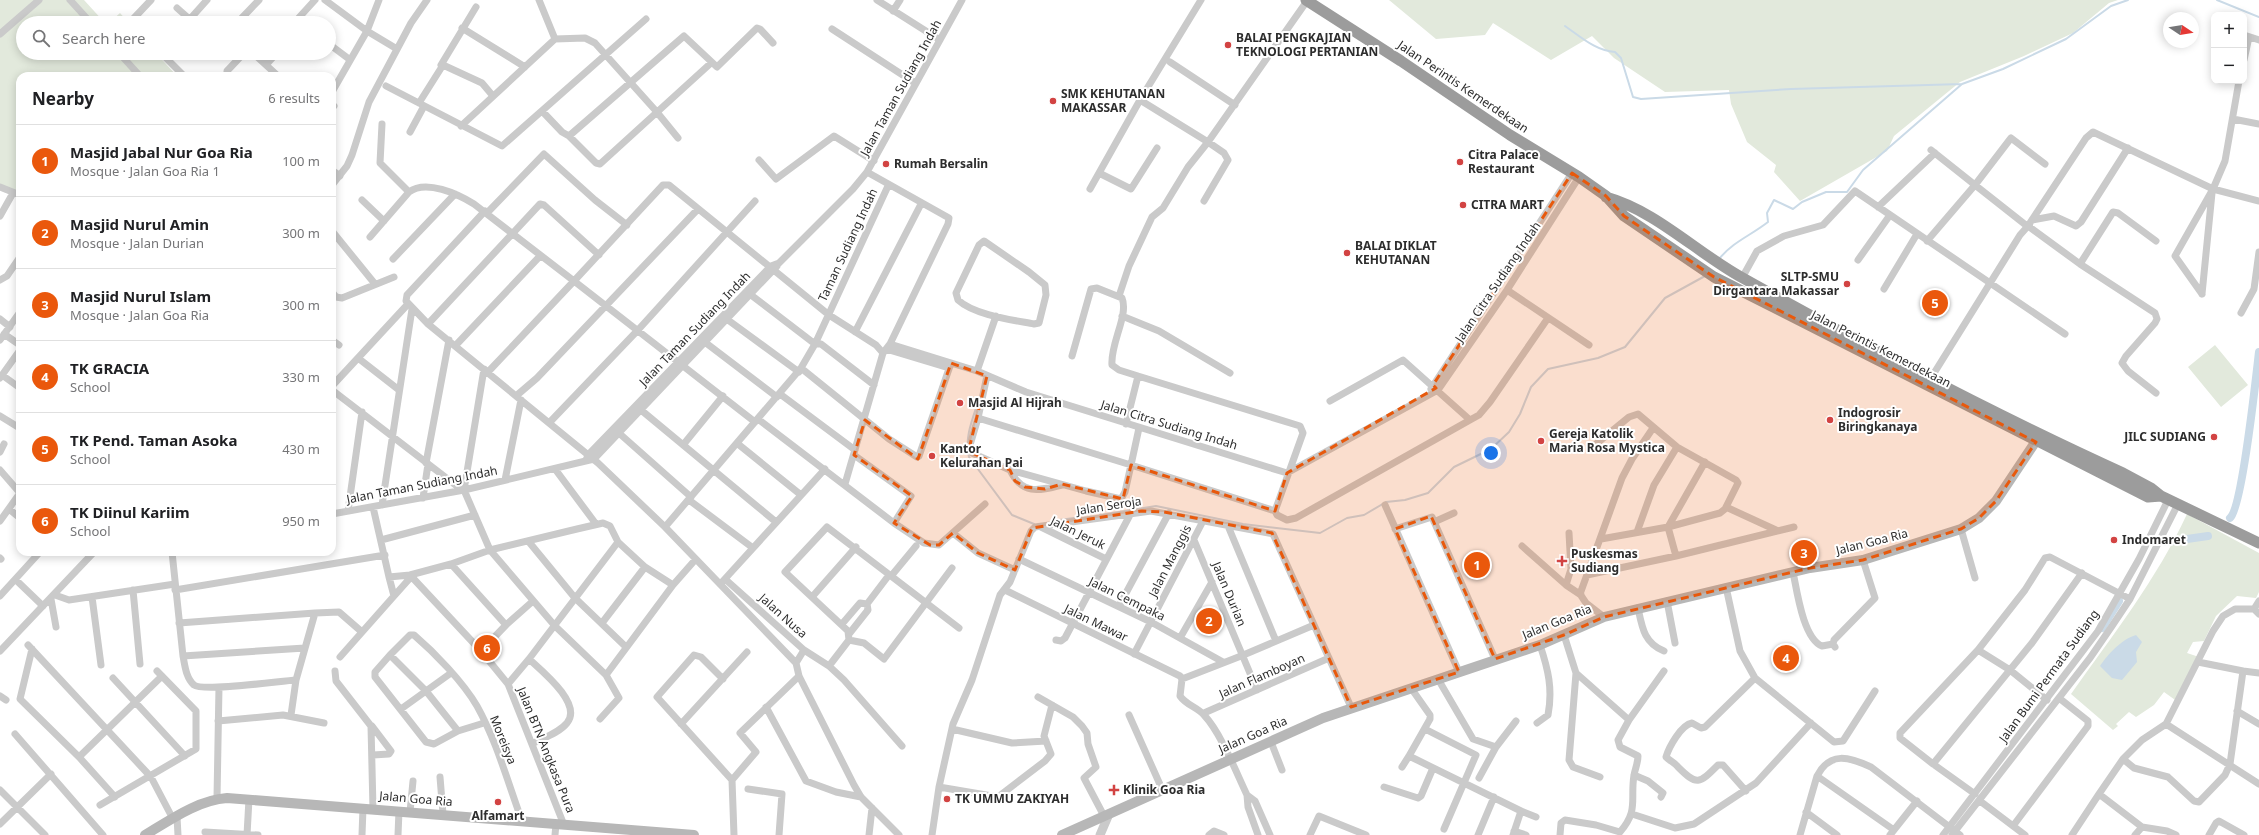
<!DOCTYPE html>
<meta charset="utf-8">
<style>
:root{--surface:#fff;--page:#f6f6f6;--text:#202124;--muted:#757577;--line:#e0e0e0;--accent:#ea580c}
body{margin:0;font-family:"Noto Sans",sans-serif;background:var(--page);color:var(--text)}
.controls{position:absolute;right:12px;top:12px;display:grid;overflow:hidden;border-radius:8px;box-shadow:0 2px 10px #0003}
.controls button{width:36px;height:36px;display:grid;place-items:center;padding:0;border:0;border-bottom:1px solid var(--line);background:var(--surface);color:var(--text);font:20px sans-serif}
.compass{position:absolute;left:2163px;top:12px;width:36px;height:36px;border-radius:50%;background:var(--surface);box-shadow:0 2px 10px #0003;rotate:102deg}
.you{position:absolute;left:1491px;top:453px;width:14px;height:14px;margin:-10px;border:3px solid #fff;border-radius:50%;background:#1a73e8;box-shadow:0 0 0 6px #1a73e833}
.badge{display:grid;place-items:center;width:26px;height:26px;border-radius:50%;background:var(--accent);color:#fff;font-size:13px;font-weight:700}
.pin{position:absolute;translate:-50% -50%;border:2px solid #fff;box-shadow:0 1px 4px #0006}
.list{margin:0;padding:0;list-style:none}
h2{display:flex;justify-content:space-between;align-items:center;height:52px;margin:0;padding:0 16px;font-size:17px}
h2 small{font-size:13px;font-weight:400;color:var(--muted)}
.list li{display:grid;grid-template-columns:26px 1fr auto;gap:12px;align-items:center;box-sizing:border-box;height:72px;padding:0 16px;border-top:1px solid var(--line)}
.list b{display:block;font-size:15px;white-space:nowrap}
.list p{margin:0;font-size:13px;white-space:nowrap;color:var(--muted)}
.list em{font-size:13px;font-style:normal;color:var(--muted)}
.icon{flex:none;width:22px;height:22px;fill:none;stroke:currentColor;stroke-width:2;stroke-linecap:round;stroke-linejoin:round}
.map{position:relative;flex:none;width:2259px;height:835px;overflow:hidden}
.search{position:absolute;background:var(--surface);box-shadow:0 2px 10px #0003;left:16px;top:16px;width:320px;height:44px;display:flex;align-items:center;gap:10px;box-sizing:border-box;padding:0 14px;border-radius:22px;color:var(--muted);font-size:15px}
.panel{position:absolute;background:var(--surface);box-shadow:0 2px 10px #0003;left:16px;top:72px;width:320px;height:484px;border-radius:12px}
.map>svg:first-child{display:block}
</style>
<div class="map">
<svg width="2259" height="835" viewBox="0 0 2259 835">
<rect width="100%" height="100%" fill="#fff"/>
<!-- green -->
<path fill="#e2e9dc" d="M0,0H84L105,23H23V53H156L177,76H20V196L0,188Z
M1389,0H2118L2109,3L2073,33L2024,56L1960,82L1894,136L1887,151L1800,201L1774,172L1776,165L1747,142L1731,104L1729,90L1665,92L1614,58L1592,36L1551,60L1493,23L1485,35L1436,39Z
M120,13L129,23H109Z
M2215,345L2248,385L2221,407L2188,367Z
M2187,514L2259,553V592L2256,598L2237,596L2216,616L2204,641L2193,642L2187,653L2199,657L2178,702L2164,692L2154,705L2136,717L2129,712L2116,724L2118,726L2113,730L2071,694C2112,636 2157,579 2187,514Z"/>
<!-- water -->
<path fill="#cadae7" d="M2136,635L2142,642L2136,652L2137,662L2122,680L2112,678L2100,666C2108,654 2122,639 2136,635Z"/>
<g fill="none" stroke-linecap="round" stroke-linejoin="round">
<!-- stream -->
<path stroke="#cadae7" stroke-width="2" d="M2217,0L2259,17
M1565,26C1581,37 1596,51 1615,52L1621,58L1633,97L1641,99L1791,89L1962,84
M1719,259C1734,241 1750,236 1768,222L1767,213L1774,200L1793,209L1802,202L1826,192H1847L1863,170L1962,84L2003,69L2066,39L2111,6L2128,0
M979,399C973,418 964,438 969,457L1012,515L1034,524
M1100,515L1156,506L1243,524L1320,533L1347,518L1364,515L1386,502L1405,500L1428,493L1454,467L1491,449L1509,432L1520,414L1531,387L1548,369L1598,358L1625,347L1665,298L1705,276
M1052,521L1074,518"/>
<!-- canal -->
<path stroke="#cadae7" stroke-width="8" d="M2230,518C2242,508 2256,377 2259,352
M2166,542L2208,536
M2102,628L2119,601"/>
<!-- minor -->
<path stroke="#cacaca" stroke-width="7" d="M70,0L91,23
M325,0L367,31L397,49
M539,0L555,39L585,38L595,43L656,111L678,138
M877,0L940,40
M177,8L194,23
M893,11L900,0
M190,19L207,0
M133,23L134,18L151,0
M237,23L259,0
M294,23L315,0
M462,28L525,67
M832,29L915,83
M0,34L39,0
M2244,35L2259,40
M329,44L349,59
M119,53L140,76
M161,53L184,76
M253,53L278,76
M2244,60L2249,37
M1170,62L1235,105
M266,65L277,53
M441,65L476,7
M227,76V71L244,53
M386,86L502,146L646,19
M332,92L367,31L379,0
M1140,100L1208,142L1307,1
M419,103L443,65L482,83L493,96
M332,108L334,106
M542,111L562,132L569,136L684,36L717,67L757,28L760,29L773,43
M2233,119L2259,124
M382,124L380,163L409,192
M461,126L555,39
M410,132L424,106
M569,136L596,163L600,164L711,63
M759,160L776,179L834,136L874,161
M332,170L340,176
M1099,173L1131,189L1157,148
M332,185L347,166L352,155L369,102L411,23L427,0
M0,187L20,195
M1090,189L1140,100L1201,0
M362,200L384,221
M755,201L638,330L549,423L598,463L665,527L801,368L815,344L888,186
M1878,207L1935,153
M485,211L407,295L406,301L428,324L549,423
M487,213L544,154L595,200L627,225
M0,216L13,193
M332,216V218
M2032,220L2054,216L2076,226L2081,222L2128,148
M2027,226L1975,185L2011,138L2045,164
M2028,226L2086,138L2093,132L2213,189L2259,201
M332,231L375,284
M370,237L409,192C426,179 458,194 474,204L574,281L488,372
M984,241L1029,272L1045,285L1046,295L1039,323L1034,324C1013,320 974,315 958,300L956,293L979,245Z
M1927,241L1975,185L1931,150
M393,259L455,194
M1858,260L1890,215
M2080,264L2113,212L2118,213L2156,241
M1742,278L1757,251L1784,236L1823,225L1855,191L2065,334
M0,280L7,276L20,257
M1884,289L1917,234
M1507,290L1589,345
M332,292L336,297L342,298L394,277
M2202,294L2175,256L2213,189L2225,161L2239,81
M2202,294L2212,193
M751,295L815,344H821L874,385
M1119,296L1129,266L1152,217L1163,208L1188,167L1208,142L1224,153L1228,160L1204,201
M2241,313L2254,289L2259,252
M1122,316L1159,331L1230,373
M0,319L10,327
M728,320L799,372
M428,324L540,204L544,205L599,255
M855,332L921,204
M4,334L20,345
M0,340L20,312
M332,340L339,345
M706,343L777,397
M890,344L977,371L1026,392L1287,473L1438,390L1507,290L1579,177
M456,345L540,256
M886,349L949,368
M1072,356L1091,289L1097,288L1122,298C1129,315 1110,344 1112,365L1119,370L1138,376L1126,424
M358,358L399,390
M801,368L889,439L917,457L919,456L951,363
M484,369L464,490L490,550L555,626L606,675L673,585
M977,371L996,316
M2,375L20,388
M987,376L978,418L1131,465L1139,428
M1138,376L1300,426L1303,433L1275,511L1277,515L1287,520L1296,518L1470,420
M0,378L20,350
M1931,378L2020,235L2028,226L2080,264L2155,313L2157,319L2155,323L2126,356L2122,363L2128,371L2156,393
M332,386L408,304
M1431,389L1572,173
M332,390L462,490
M780,394L855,450
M516,396L537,378L698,209
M1330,401L1403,360L1470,420L1479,415L1490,402L1548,318
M641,410L776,522
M0,416L18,427
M978,418L970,445L972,453L1010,470L1086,491L1121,499L1125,492L1131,465L1275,511
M758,419L894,523L924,543L939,545L985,504
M755,422L574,281L663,185H669L829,315L876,345L883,353
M620,434L691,497
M738,444L801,495
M1596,444L1629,417L1638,414L1677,447L1736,480L1738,483L1725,509L1720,513L1668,527L1601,539
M683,445L723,396
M0,452L4,444
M854,455L911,496L894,523
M586,460L588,455L771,266L779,263L853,189L867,172L962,0
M426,463L449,340
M555,469L596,524
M0,470L20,493
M1010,470C1022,495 1038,491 1062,485
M505,480L521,400
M845,484L883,353L890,344L948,224L949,218L867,172
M423,498L428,464
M689,500L753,548
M382,505L412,309
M1385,505L1459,672
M373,507L389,577L410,575L481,651L508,684L564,825
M1726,507L1776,530
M9,509L20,518
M348,511L362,412
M332,514L464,490L594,459L777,266
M0,521L20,493
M1434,522L1454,513
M1228,526L1276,641
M665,527L796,663L799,676L854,785L861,797L899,835
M1041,527L1106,559
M1395,529L1432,517L1495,659
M1961,529L1975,578
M1637,532L1654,485L1677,447
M953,533L978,553L1015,570
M1569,533L1571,569L1566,585L1581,595
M381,540L475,515
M1194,540L1257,690
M529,542L575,598L626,647
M618,542L645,567L673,585L695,560
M1522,546L1566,585
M172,552L183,656C185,666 186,678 194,685C203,692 280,681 296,680
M1676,556L1668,527L1705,462
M0,558L1,559
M1019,559L1151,622L1223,662
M451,564L490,550L577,529L603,523L610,526L618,542L529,659
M1793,572C1797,591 1803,638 1822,646L1833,644
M410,575L451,564L506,625L481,651
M892,575L916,546
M1587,575L1676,556L1794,527
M725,579L804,650L829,666L844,680L902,746
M16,580L43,606
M723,581L825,469
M1726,587L1740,651L1755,678
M133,590L140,664
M175,590L385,555
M1005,590L1180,676L1182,679L1180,696C1186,705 1197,707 1204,715C1221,733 1236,772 1247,795L1248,807L1258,835
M55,595L69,600L175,584
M0,596L40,552
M394,596L411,577
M92,597L101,665
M812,597L856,547
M51,599L56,627
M1667,601L1675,643
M2259,601L2254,609L2259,614
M1119,606L1169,513
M1638,608C1642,627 1644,643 1664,651
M2254,609H2235L2223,616L2213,631L2166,724L2142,740L2123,759L2134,768L2168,777L2194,801L2199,802L2225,775L2230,764L2243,671L2259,673
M1604,617L1586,603L1580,594L1622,478L1632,459L1653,428
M179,623L315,613
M602,623L645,567
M842,624L860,603L867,604L889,575
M506,625L533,601
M849,634L868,610L867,604
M1564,635L1576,673L1569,760L1573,767L1600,777
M1180,638L1212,582
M849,640L864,643L884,659L952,568
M1056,640L1061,641L1065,638L1131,513
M28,645L151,777L173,819
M1835,647L1833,644L1834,640L1875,598L1863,560
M32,649L20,699L79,757L115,797
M0,651L94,552
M1134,654L1203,521
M390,655L375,672V677L426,742L434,744L458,731
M183,656L305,648
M340,657L394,596L389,577
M2198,662L2243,671
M796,663L804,650
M829,666L849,640L848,631L785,572L827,527L959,628
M335,671L336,681L371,726L373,809
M451,673L426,691L390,655L410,635H414C435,653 463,682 477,706C497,742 508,783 522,821
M1576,673L1629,720
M113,678L185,756
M723,679L701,657L694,655L657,697L732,780L734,835
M1182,679L1241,656L1314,625
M1438,679L1473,739L1496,747
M508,684L529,659C542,671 583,704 567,723C559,733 543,738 532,744
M0,696L6,700
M1038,697L1073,717L1082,726L1087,733L1088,744L1096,767L1084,778L1104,816
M2047,700L2010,670L1978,650L2025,590L2045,558L2050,557L2130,599
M766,707L806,781L836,792L861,797
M401,709L426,691L458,731L484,723
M2237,711L2259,724
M1204,713L1329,658
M291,715L296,680L315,613L339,612L362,632
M1129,715L1162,789
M600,719L619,698L606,675
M218,721L283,715L324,723
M1537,723L1548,715C1553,689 1548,669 1540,645
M681,724L747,652
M2166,724L2259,784
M372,726L391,751L389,754L373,755
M952,729L1012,743L1046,741
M1425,729L1476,755L1444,829
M15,734L103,835
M1271,742L1282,770
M1409,756L1430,719V715L1411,688
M79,757L162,676
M2123,759L2099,794L2142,827
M1933,764L1900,738V733L1978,650
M1402,767L1409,756L1521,811
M1634,775L1648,781L1663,793L1661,797
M440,777L443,814
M1479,778L1496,747L1516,721
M732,780L756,752L740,733L799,676
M939,787L953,724L972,680L1000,595L1010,582L1031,531L1035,527L1151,511L1273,534L1351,707
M1384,787L1418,798L1421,796L1433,768
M748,789L782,794L779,835
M0,790L45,835
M1746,791L1723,765H1718C1699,784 1697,786 1678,767C1675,763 1670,761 1666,757C1669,747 1681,725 1692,723L1701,728L1705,727L1755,678L1834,742L1843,741L1875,691
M1975,794L1933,764L2032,643L2082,573
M1247,795L1255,801L1270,835
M217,798L219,687
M1980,801L2025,835
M100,805L196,749V711L157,671
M410,812L413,781
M1806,812L1837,835
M1632,814L1675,828L1694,824L1756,783L1811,723
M177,817L178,835
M0,824L51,774
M2013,826L2088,726V721L2059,698
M1894,830L1817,776C1830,751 1849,757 1871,767L1960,835
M1514,831L1526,835
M205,832L258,835
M247,835L249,799
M362,835L363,808
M398,835L399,811
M555,835L556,824
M869,835L872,808
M932,835L939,787L998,797L1045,761L1051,754L1044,736L1052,705
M1209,835L1214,831L1224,835
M1310,835L1319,816L1366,835
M1478,835L1494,797
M1513,835L1521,811L1536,817
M1560,835L1561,823L1565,820L1596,825L1620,832C1639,810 1630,800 1634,775C1635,769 1638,763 1638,756L1620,747L1618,740L1629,720L1664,671
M1800,835L1817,776
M1890,835L1917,801
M1943,835L2098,631L2139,559L2168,500
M1952,835L2090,658L2112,626L2130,599L2178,504
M2072,835L2099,794
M2135,835L2142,827L2167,831L2176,835
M2209,835L2216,823L2219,821L2244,835"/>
<!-- tertiary -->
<path stroke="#cacaca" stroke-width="9" d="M1100,835L1109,814"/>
<!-- secondary -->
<path stroke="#b7b7b7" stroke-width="10" d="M145,835C170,820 198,800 227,798L694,835
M1062,835L1323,718L1540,645L1604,617L1810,568L1863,560L1961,529L1979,518L1996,501L2040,435"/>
<!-- trunk -->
<path stroke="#9c9c9c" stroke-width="11" d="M1306,0L1401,61L1510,135L1579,177L1606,196L1624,216L1714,277L2148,497L2161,496
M1606,197C1656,211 1696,252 1741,277C1866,347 1993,414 2123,473L2151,488L2161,496L2259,543"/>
</g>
<!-- marked area -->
<path fill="#e8590c" fill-opacity="0.2" stroke="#e8590c" stroke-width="3" stroke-dasharray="8 5" stroke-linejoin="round" d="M1572,173L1606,196L1624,216L1714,277L2036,442L1996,501L1979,518L1961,529L1863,560L1810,568L1604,617L1564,635L1495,659L1431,516L1395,529L1459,672L1351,707L1272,533L1164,512L1142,511L1032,528L1015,570L978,553L953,533L939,545H930L894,523L912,496L854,455L865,420L918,459L951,363L987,376L970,445L972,453L1010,470L1015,481L1025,487L1045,489L1062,484L1123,499L1131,465L1275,511L1287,473L1436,388L1433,385Z"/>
<!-- markers -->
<g fill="#d24342" stroke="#fff" stroke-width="1.5">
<circle cx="1228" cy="45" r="4"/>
<circle cx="1053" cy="101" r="4"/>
<circle cx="1460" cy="162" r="4"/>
<circle cx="886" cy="164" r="4"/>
<circle cx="1463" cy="205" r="4"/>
<circle cx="1347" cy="253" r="4"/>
<circle cx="1847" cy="284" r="4"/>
<circle cx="960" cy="403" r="4"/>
<circle cx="1830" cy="420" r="4"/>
<circle cx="2214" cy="437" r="4"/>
<circle cx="1541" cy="441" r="4"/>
<circle cx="932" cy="456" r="4"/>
<circle cx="2114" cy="540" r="4"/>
<path d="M1560 555h4v4h4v4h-4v4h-4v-4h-4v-4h4z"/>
<path d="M1112 784h4v4h4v4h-4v4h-4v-4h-4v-4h4z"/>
<circle cx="947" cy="799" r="4"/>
<circle cx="498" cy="802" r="4"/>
</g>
<g text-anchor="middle" stroke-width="4" stroke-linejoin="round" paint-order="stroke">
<!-- poi labels -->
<g font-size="12" font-weight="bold" fill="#2d2d2d" stroke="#fff" text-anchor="start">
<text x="1236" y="42">BALAI PENGKAJIAN<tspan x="1236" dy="14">TEKNOLOGI PERTANIAN</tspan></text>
<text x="1061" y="98">SMK KEHUTANAN<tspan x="1061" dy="14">MAKASSAR</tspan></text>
<text x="1468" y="159">Citra Palace<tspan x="1468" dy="14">Restaurant</tspan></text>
<text x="894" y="168">Rumah Bersalin</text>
<text x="1471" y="209">CITRA MART</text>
<text x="1355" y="250">BALAI DIKLAT<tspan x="1355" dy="14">KEHUTANAN</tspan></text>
<text x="1839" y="281" text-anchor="end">SLTP-SMU<tspan x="1839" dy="14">Dirgantara Makassar</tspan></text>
<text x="968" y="407">Masjid Al Hijrah</text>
<text x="1838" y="417">Indogrosir<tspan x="1838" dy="14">Biringkanaya</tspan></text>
<text x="1549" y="438">Gereja Katolik<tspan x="1549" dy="14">Maria Rosa Mystica</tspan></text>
<text x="2206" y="441" text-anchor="end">JILC SUDIANG</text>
<text x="940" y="453">Kantor<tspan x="940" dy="14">Kelurahan Pai</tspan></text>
<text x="2122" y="544">Indomaret</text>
<text x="1571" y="558">Puskesmas<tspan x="1571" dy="14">Sudiang</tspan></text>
<text x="1123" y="794">Klinik Goa Ria</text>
<text x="955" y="803">TK UMMU ZAKIYAH</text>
<text x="498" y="820" text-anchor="middle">Alfamart</text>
</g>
<!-- street labels -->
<g font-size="12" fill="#2d2d2d" stroke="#fff">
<text transform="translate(1463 87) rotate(34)" y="4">Jalan Perintis Kemerdekaan</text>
<text transform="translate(901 88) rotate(-61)" y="4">Jalan Taman Sudiang Indah</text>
<text transform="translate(848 245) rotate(-65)" y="4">Taman Sudiang Indah</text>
<text transform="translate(1498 282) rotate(-56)" y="4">Jalan Citra Sudiang Indah</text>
<text transform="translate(695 329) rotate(-46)" y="4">Jalan Taman Sudiang Indah</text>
<text transform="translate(1881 349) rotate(27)" y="4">Jalan Perintis Kemerdekaan</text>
<text transform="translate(1169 425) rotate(17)" y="4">Jalan Citra Sudiang Indah</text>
<text transform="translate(422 485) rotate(-11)" y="4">Jalan Taman Sudiang Indah</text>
<text transform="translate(1109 506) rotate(-9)" y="4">Jalan Seroja</text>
<text transform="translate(1078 533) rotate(26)" y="4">Jalan Jeruk</text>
<text transform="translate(1872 542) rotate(-14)" y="4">Jalan Goa Ria</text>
<text transform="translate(1170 561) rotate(-63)" y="4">Jalan Manggis</text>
<text transform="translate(1229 594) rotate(67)" y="4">Jalan Durian</text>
<text transform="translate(1127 599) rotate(26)" y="4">Jalan Cempaka</text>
<text transform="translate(783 616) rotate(42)" y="4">Jalan Nusa</text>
<text transform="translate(1557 622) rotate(-22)" y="4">Jalan Goa Ria</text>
<text transform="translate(1096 623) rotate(26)" y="4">Jalan Mawar</text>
<text transform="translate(1262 676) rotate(-24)" y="4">Jalan Flamboyan</text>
<text transform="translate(2049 676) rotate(-54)" y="4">Jalan Bumi Permata Sudiang</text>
<text transform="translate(1253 735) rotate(-24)" y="4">Jalan Goa Ria</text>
<text transform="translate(503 740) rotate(68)" y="4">Moreisya</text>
<text transform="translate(546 750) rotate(68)" y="4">Jalan BTN Angkasa Pura</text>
<text transform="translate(416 799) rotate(5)" y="4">Jalan Goa Ria</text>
</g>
</g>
</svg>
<div class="controls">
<button>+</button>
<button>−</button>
</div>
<svg class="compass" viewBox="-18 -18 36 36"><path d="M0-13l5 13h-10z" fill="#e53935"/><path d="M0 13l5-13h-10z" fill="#757577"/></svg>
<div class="you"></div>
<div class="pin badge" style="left:1477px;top:565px">1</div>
<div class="pin badge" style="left:1209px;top:621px">2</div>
<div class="pin badge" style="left:1804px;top:553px">3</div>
<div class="pin badge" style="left:1786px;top:658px">4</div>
<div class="pin badge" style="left:1935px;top:303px">5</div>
<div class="pin badge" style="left:487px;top:648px">6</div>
<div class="search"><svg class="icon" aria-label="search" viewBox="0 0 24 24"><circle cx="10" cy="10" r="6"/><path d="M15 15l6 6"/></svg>Search here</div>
<section class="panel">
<h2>Nearby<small>6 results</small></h2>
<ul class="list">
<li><span class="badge">1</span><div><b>Masjid Jabal Nur Goa Ria</b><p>Mosque · Jalan Goa Ria 1</p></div><em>100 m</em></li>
<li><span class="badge">2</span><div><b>Masjid Nurul Amin</b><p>Mosque · Jalan Durian</p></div><em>300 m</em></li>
<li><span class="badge">3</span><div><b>Masjid Nurul Islam</b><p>Mosque · Jalan Goa Ria</p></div><em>300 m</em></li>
<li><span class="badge">4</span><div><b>TK GRACIA</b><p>School</p></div><em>330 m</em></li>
<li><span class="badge">5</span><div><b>TK Pend. Taman Asoka</b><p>School</p></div><em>430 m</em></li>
<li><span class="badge">6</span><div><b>TK Diinul Kariim</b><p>School</p></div><em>950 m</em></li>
</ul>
</section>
</div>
